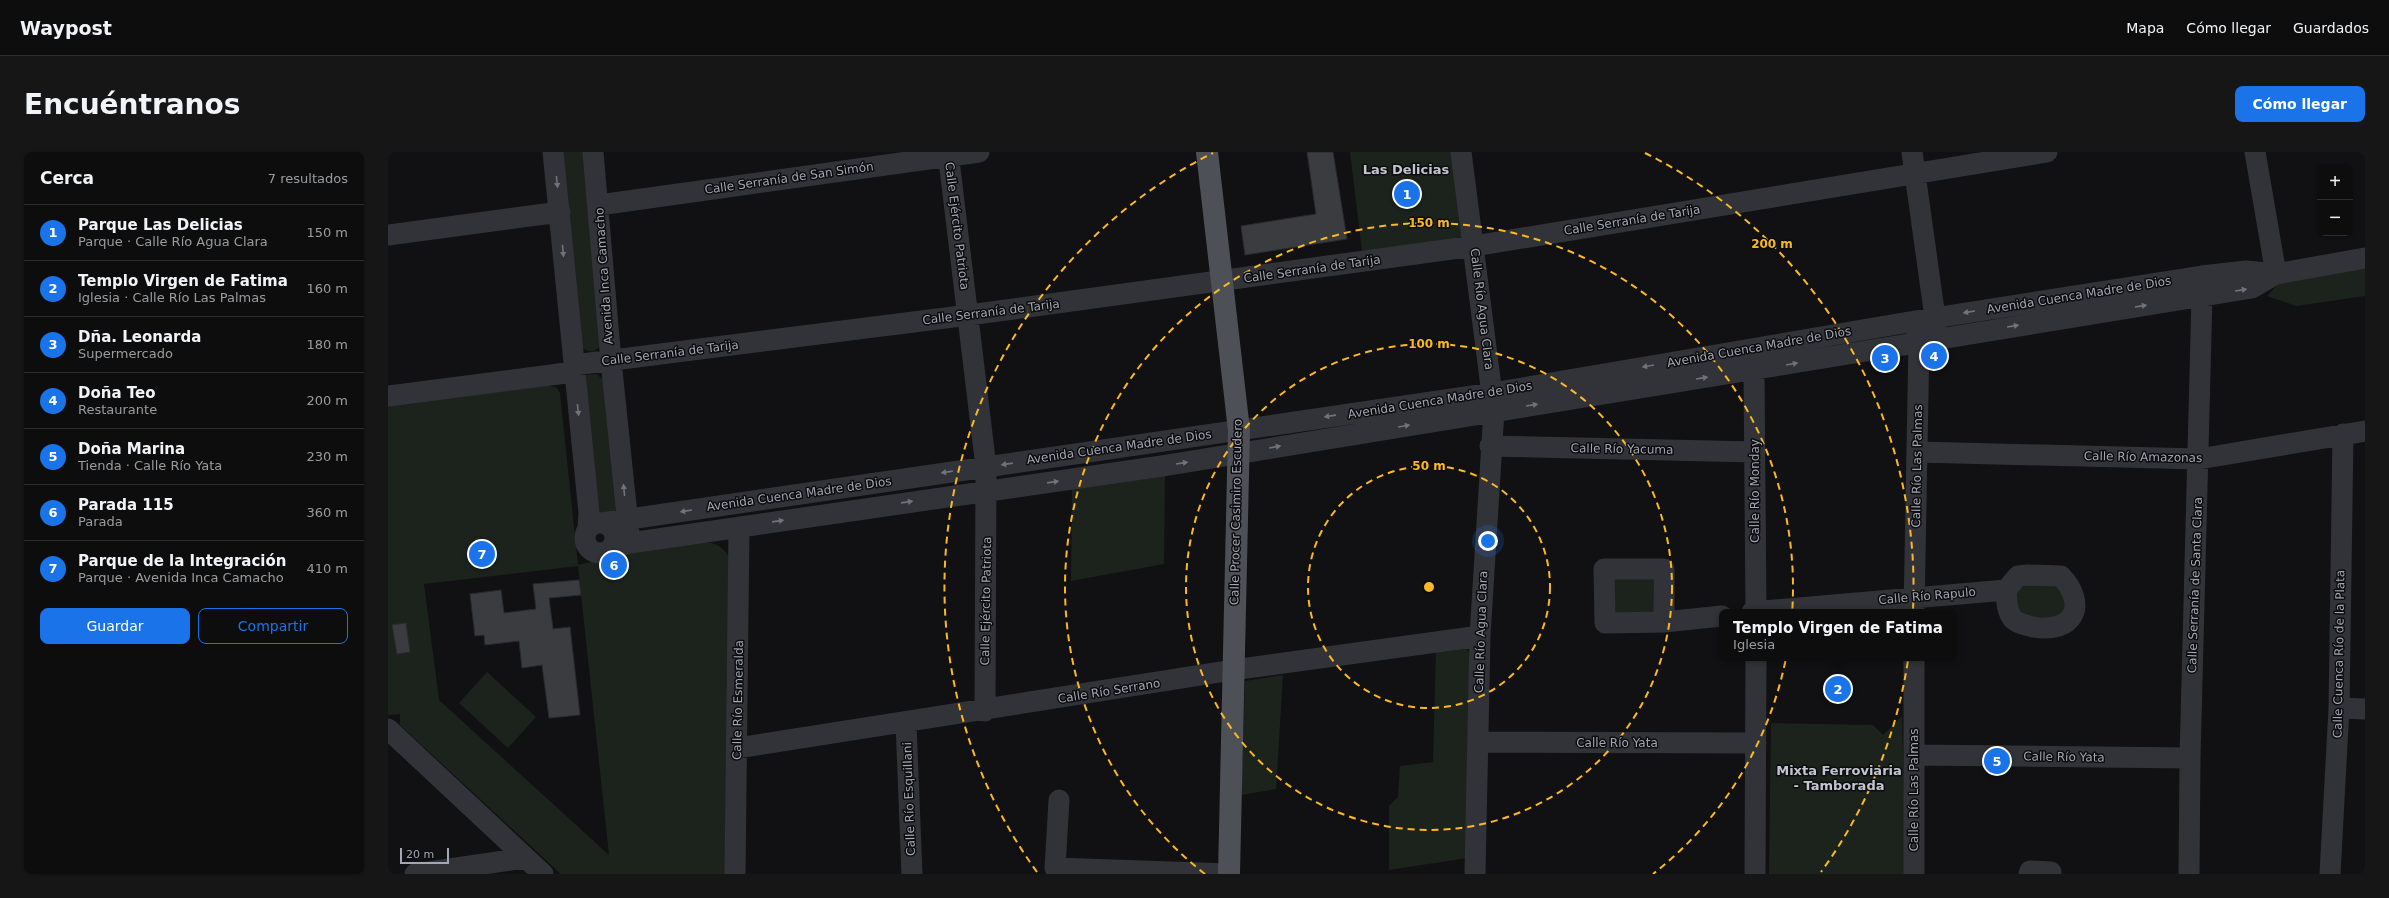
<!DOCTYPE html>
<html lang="es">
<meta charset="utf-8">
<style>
:root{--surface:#0d0d0e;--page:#161617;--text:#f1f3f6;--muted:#9a9c9e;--line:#2d2d2e;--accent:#1a73e8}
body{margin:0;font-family:"DejaVu Sans",sans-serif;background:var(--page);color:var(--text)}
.controls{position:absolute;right:12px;top:12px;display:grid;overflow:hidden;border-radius:8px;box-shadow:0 1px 3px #0004}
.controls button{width:36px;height:36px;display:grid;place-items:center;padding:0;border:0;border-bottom:1px solid var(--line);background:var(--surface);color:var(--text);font:20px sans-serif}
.scale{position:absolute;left:12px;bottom:10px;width:49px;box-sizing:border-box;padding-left:4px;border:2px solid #a2a7b4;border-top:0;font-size:11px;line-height:14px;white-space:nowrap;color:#a2a7b4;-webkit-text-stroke:3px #0d0c0e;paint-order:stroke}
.you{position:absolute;left:1100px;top:389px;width:14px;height:14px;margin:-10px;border:3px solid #fff;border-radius:50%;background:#1a73e8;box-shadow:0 0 0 6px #1a73e833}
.badge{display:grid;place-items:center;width:26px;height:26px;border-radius:50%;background:var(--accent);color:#fff;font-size:13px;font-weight:700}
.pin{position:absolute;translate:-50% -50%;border:2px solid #fff;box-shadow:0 1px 4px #0006}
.popup{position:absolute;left:1331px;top:457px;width:238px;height:52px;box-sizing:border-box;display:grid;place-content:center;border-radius:8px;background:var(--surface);filter:drop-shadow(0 1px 3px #0005);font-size:13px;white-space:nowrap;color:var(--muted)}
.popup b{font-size:15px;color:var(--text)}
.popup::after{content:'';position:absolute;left:50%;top:100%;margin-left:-8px;border:8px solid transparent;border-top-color:var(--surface)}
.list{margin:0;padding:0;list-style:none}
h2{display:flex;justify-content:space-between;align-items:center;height:52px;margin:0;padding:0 16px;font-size:17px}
h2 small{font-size:13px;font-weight:400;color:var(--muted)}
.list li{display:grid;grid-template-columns:26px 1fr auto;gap:12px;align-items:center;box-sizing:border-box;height:56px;padding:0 16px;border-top:1px solid var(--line)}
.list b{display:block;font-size:15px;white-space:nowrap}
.list p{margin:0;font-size:13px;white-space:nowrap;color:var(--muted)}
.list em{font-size:13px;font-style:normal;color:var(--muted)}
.actions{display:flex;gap:8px;padding:12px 16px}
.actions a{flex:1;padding:9px 0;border:1px solid var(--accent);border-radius:8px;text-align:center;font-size:14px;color:var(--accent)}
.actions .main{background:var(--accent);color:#fff}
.map{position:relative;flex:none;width:1977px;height:722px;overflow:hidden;border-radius:8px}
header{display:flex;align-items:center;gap:24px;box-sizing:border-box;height:56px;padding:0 20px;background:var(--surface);border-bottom:1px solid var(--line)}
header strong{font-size:19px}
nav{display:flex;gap:22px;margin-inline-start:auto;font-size:14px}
.intro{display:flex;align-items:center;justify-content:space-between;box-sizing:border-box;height:96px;padding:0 24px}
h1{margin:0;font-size:28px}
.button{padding:10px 18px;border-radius:8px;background:var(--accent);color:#fff;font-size:14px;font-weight:700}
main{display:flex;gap:24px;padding:0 24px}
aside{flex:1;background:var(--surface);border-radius:8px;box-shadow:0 1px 3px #0004}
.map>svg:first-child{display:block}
</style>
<header>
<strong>Waypost</strong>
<nav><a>Mapa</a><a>Cómo llegar</a><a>Guardados</a></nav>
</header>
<div class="intro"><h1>Encuéntranos</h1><a class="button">Cómo llegar</a></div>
<main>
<aside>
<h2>Cerca<small>7 resultados</small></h2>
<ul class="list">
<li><span class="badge">1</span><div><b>Parque Las Delicias</b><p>Parque · Calle Río Agua Clara</p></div><em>150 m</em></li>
<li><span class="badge">2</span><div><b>Templo Virgen de Fatima</b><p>Iglesia · Calle Río Las Palmas</p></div><em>160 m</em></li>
<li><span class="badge">3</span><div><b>Dña. Leonarda</b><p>Supermercado</p></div><em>180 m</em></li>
<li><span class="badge">4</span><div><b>Doña Teo</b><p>Restaurante</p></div><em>200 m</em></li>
<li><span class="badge">5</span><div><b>Doña Marina</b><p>Tienda · Calle Río Yata</p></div><em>230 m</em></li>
<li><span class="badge">6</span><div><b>Parada 115</b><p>Parada</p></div><em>360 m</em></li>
<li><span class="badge">7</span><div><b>Parque de la Integración</b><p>Parque · Avenida Inca Camacho</p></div><em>410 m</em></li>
</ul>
<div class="actions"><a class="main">Guardar</a><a>Compartir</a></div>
</aside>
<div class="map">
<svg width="1977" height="722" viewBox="0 0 1977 722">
<rect width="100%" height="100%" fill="#111113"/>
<!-- green -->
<path fill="#1c231d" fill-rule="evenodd" d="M175,0H196L213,192C207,202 201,201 192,194Z
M962,0H1066L1077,85L974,99Z
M1977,114V144L1908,154L1879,144L1894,128Z
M208,222L217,229L229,358L219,364L209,361L196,227L198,223Z
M155,233L168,235L172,241L190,413L231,403L315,390C328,391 334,394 341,405L337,722H173L12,573V562L0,563V254ZM190,414L221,703L51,548L36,432Z
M777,321L776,412L683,429L684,335Z
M1265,424L1266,463L1227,464L1226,425Z
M1671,429L1678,439L1675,467L1630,464L1627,434Z
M1076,495L1084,503L1079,706L1001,718V654L1010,645L1012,614L1045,610L1048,496Z
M99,520L148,565L120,596L71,551Z
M895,523L888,637L853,643L857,529Z
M1514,564L1518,722H1381L1383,571L1485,573L1495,583Z"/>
<!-- building -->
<path fill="#3b3c40" stroke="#2b2b2f" d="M919,0H945L959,87L857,103L853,74L928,62Z
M191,428L193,443L161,446L165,477L182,475L192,563L161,566L154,513L134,516L131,489L97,493L96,483L87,484L82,442L113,438L116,461L148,457L145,432Z
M18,471L22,500L9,502L4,473Z"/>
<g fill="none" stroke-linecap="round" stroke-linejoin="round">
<!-- minor -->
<path stroke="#323338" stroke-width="21" d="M165,0L201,361L200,376
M205,0L223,209L241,382
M560,0L598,315L597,559
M1073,0L1106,258L1092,484L1087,722
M1524,0L1549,180
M1867,0L1888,122
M211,53L591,0
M0,83L172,60
M186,213L581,163L1086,94L1659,0
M1366,219L1368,460
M0,244L186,220
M1102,294L1367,300
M1530,300L1811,307L1977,279
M197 386a15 15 0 1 1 30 0a15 15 0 1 1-30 0Z
M214,371L1105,241L1527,169L1814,124L1858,119L1888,122L1977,106
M223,397L242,391L774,314L1864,136L1888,122
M1216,417H1276V470L1217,471Z
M1640,423L1673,424C1700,453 1686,482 1645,475C1638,473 1630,472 1625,467C1618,458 1619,449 1618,438L1630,424Z
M1364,460L1618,438
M1526,460L1531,189L1528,175
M1276,470L1334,464
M1526,506V722
M1951,556L1977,557
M518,571L524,722
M0,577L155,722
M1090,590L1368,591
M349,596L845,518L1092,484
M1526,603L1802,606
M671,648L667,716L841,722
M27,722L137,706
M347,722L351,375
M1367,722L1368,506
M1641,722L1642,719L1663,720V722
M1801,722L1802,606L1814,144
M1942,722L1951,556L1955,282"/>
<!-- major -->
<path stroke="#4e5057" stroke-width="22" d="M819,0L851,278L841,722"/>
</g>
<!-- one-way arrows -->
<defs><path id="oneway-solid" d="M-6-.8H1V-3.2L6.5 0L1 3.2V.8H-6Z"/></defs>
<g fill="#70737c">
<use href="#oneway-solid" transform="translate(169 30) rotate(84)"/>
<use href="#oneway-solid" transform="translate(175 99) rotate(85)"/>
<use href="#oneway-solid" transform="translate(1853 138) rotate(-9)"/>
<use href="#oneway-solid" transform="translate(1753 154) rotate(-9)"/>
<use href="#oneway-solid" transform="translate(1581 160) rotate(171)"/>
<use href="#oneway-solid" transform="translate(1625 174) rotate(-9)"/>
<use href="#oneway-solid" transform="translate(1404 212) rotate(-10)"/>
<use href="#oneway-solid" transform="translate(1260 214) rotate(170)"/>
<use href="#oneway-solid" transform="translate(1314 226) rotate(-9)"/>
<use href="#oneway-solid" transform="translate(1144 253) rotate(-9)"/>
<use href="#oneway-solid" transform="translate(190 258) rotate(84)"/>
<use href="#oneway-solid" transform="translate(942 264) rotate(172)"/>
<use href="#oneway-solid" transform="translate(1016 274) rotate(-10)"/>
<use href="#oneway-solid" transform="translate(887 295) rotate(-10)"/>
<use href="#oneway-solid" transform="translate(794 311) rotate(-9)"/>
<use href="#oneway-solid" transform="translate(619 312) rotate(172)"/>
<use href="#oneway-solid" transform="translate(559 320) rotate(172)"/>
<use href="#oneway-solid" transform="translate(665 330) rotate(-8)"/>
<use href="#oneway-solid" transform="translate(236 338) rotate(-96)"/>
<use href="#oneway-solid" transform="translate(519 350) rotate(-8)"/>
<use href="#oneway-solid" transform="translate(298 359) rotate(171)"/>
<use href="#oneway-solid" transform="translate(390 369) rotate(-8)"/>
</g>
<!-- distance rings -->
<g fill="none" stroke="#fab922" stroke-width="2" stroke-dasharray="7 5">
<circle cx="1041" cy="435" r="121"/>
<circle cx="1041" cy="435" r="243"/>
<path d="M817 722A364 364 0 1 1 1265 722"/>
<path d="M649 720A485 485 0 0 1 825 1M1257 1A485 485 0 0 1 1433 720"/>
</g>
<g text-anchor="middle" stroke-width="3" stroke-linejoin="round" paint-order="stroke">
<!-- street labels -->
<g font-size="12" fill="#a2a7b4" stroke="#0d0c0e">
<text transform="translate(401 26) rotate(-8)" y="4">Calle Serranía de San Simón</text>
<text transform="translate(1244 68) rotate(-9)" y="4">Calle Serranía de Tarija</text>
<text transform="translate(569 74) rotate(83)" y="4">Calle Ejército Patriota</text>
<text transform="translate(924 117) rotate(-8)" y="4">Calle Serranía de Tarija</text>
<text transform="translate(216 124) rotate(-94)" y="4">Avenida Inca Camacho</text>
<text transform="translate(1691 143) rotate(-9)" y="4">Avenida Cuenca Madre de Dios</text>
<text transform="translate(1094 157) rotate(83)" y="4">Calle Río Agua Clara</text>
<text transform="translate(603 160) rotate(-7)" y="4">Calle Serranía de Tarija</text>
<text transform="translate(1371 195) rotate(-10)" y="4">Avenida Cuenca Madre de Dios</text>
<text transform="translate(282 201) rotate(-7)" y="4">Calle Serranía de Tarija</text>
<text transform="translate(1052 248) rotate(-9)" y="4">Avenida Cuenca Madre de Dios</text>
<text transform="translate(731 295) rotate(-8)" y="4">Avenida Cuenca Madre de Dios</text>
<text transform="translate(1234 297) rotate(1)" y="4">Calle Río Yacuma</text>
<text transform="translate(1755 305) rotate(1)" y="4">Calle Río Amazonas</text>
<text transform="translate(1529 314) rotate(-89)" y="4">Calle Río Las Palmas</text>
<text transform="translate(1367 339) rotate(-90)" y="4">Calle Río Monday</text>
<text transform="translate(411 342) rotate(-8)" y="4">Avenida Cuenca Madre de Dios</text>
<text transform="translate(848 360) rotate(-89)" y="4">Calle Procer Casimiro Escudero</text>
<text transform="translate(1807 433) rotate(-88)" y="4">Calle Serranía de Santa Clara</text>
<text transform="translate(1539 444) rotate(-5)" y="4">Calle Río Rapulo</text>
<text transform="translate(598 449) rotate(-89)" y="4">Calle Ejército Patriota</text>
<text transform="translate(1093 480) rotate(-88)" y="4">Calle Río Agua Clara</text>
<text transform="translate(1951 502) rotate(-89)" y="4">Calle Cuenca Río de la Plata</text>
<text transform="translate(721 539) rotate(-9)" y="4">Calle Río Serrano</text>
<text transform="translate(350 548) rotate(-89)" y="4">Calle Río Esmeralda</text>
<text x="1229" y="595">Calle Río Yata</text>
<text transform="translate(1676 605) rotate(1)" y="4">Calle Río Yata</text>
<text transform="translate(1526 638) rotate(-90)" y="4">Calle Río Las Palmas</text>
<text transform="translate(521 647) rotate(-92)" y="4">Calle Río Esquillani</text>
</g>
<!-- neighbourhood labels -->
<g font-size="13" font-weight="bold" fill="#c3c6d0" stroke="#0d0c0e">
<text x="1018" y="22">Las Delicias</text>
<text x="1451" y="623">Mixta Ferroviaria<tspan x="1451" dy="15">- Tamborada</tspan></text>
</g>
</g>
<circle cx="1041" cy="435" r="6" fill="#fab922" stroke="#0d0c0e" stroke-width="2"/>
<g font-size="12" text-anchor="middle" font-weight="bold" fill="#fab922" stroke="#0d0c0e" stroke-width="3" stroke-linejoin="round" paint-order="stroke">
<text x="1041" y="75">150 m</text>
<text x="1384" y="96">200 m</text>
<text x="1041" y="196">100 m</text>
<text x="1041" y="318">50 m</text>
</g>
</svg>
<div class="controls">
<button>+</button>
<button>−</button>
</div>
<div class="scale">20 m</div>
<div class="you"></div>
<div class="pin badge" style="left:1019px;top:42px">1</div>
<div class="pin badge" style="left:1450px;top:537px">2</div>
<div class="popup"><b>Templo Virgen de Fatima</b>Iglesia</div>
<div class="pin badge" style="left:1497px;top:206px">3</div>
<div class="pin badge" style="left:1546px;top:204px">4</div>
<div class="pin badge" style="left:1609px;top:609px">5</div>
<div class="pin badge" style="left:226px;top:413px">6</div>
<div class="pin badge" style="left:94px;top:402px">7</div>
</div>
</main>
